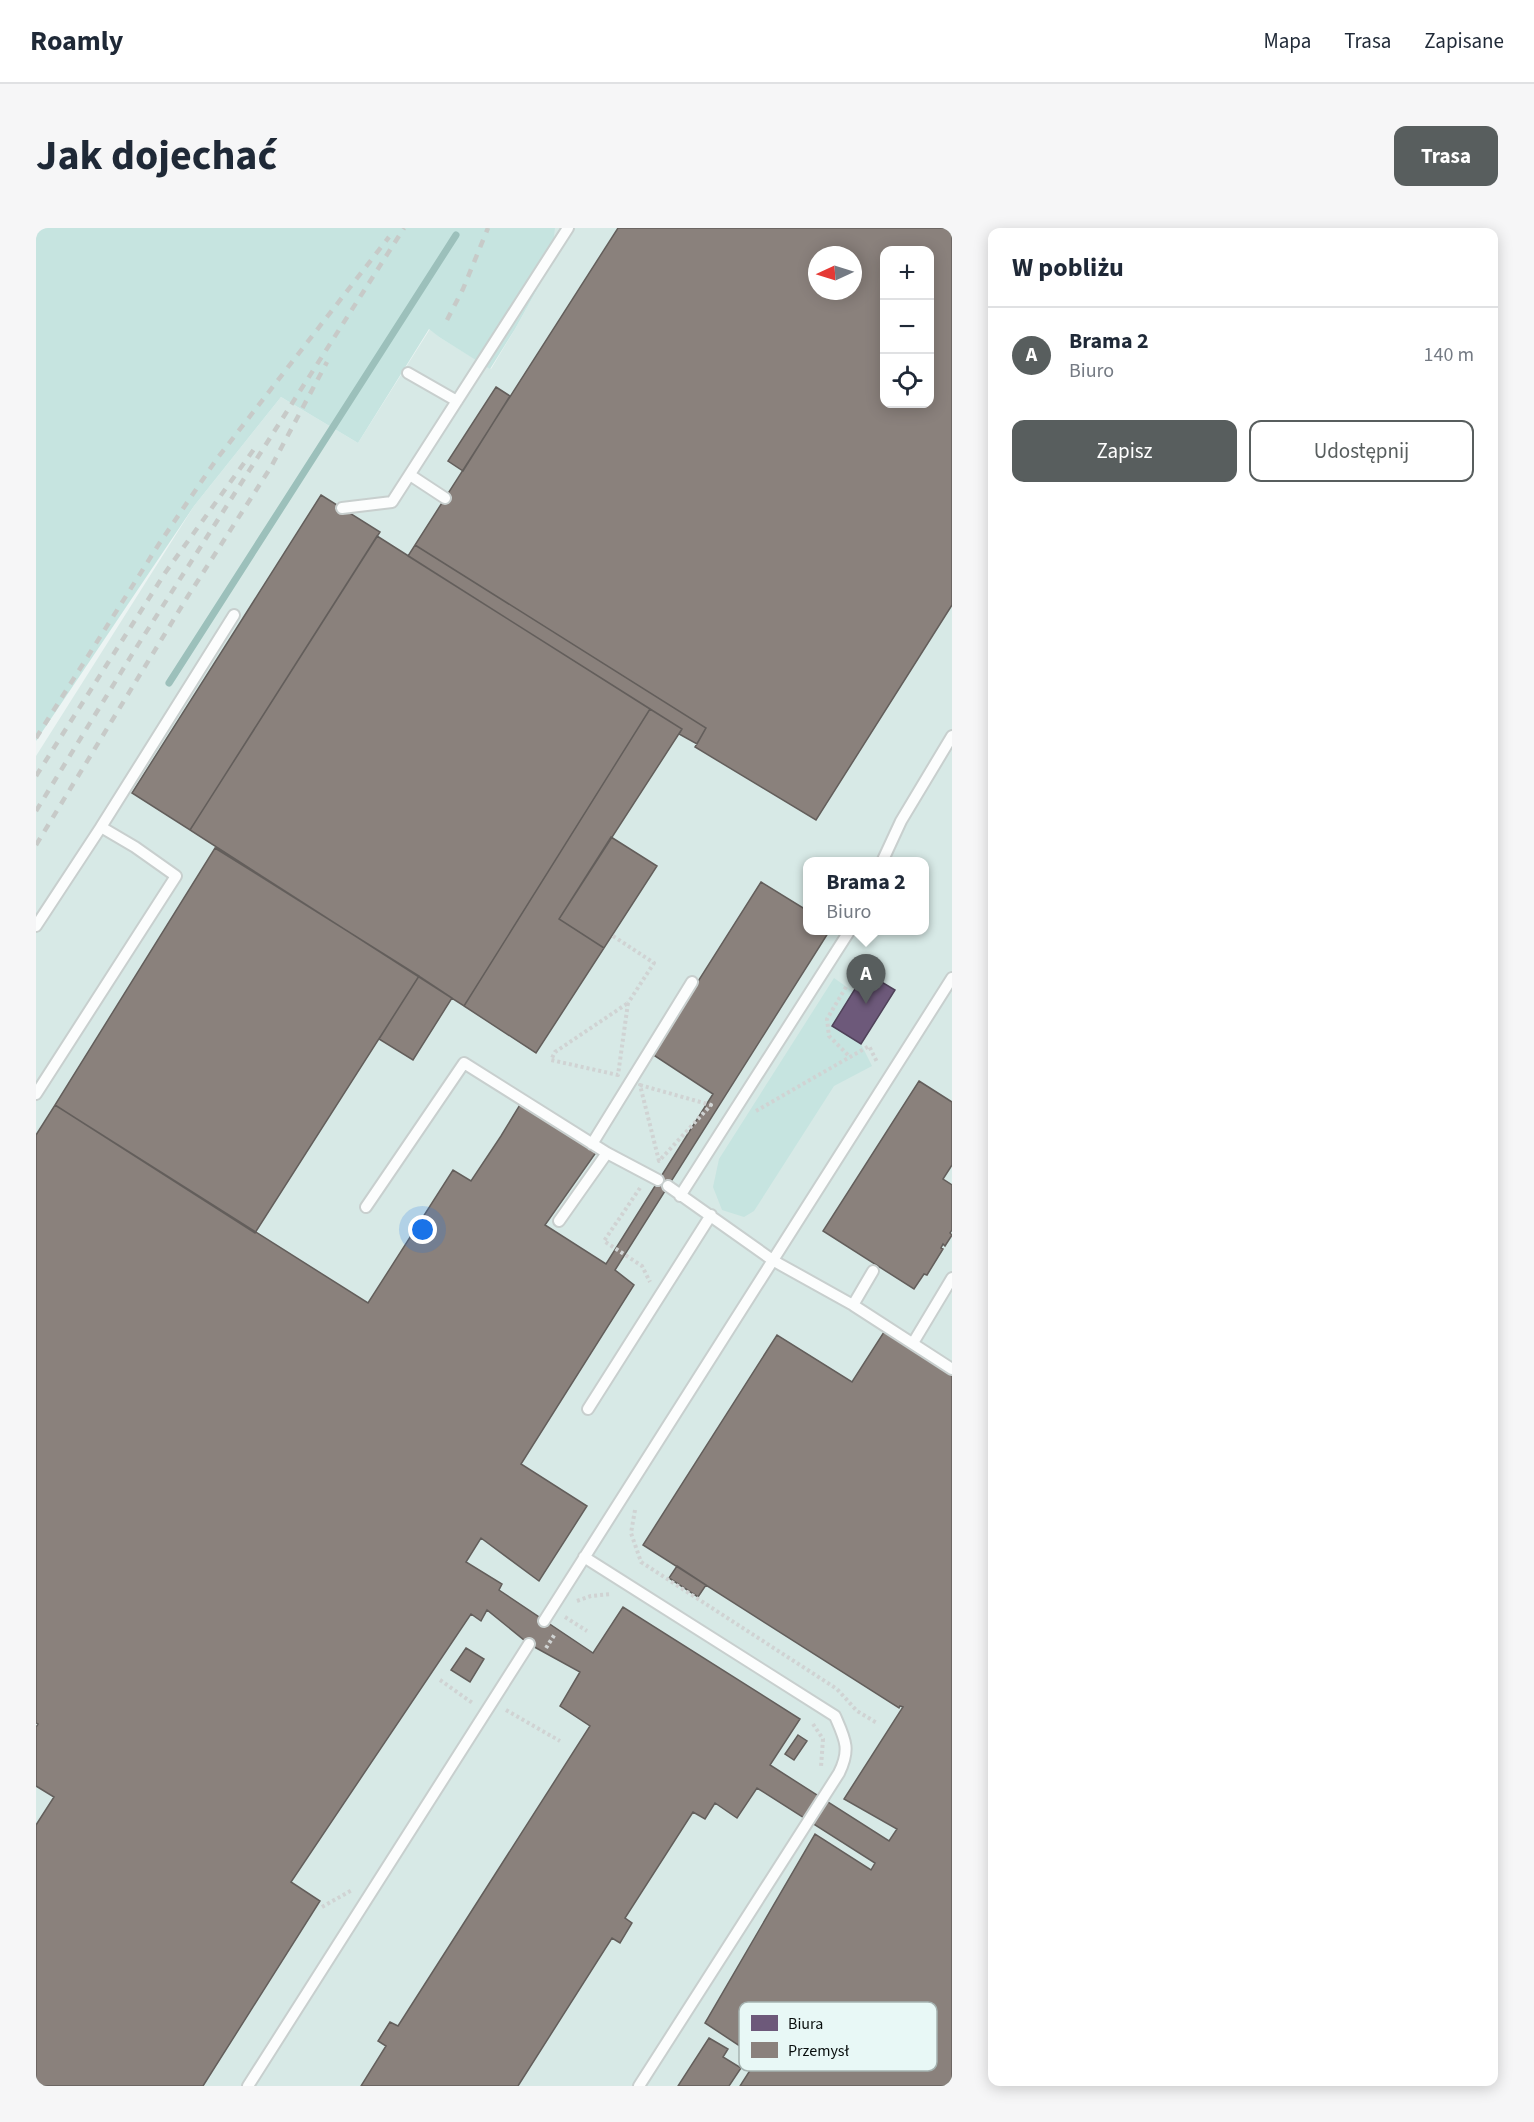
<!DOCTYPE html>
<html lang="pl">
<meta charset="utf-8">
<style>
:root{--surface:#fff;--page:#f6f6f7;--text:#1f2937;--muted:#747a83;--line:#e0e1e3;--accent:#585e5e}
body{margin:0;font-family:"Source Sans 3",sans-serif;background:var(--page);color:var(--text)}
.controls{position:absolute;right:18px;top:18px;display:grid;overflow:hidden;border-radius:12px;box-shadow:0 3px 15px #0003}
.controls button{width:54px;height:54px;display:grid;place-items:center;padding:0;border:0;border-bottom:2px solid var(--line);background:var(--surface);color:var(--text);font:30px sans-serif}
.compass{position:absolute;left:772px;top:18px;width:54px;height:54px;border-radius:50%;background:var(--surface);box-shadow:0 3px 15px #0003;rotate:266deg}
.you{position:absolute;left:387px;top:1002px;width:21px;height:21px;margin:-15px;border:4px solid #fff;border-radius:50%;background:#1a73e8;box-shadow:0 0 0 9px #1a73e833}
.badge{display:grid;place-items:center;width:39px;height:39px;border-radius:50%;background:var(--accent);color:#fff;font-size:20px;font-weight:700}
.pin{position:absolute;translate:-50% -50px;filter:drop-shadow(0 2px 3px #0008)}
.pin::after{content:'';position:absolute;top:32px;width:21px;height:18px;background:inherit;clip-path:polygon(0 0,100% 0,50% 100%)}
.popup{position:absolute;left:767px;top:629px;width:126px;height:78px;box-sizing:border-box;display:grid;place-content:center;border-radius:12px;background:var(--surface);filter:drop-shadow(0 2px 4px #0005);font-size:20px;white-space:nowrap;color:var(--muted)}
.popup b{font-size:22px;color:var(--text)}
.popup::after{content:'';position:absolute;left:50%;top:100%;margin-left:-12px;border:12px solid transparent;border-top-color:var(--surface)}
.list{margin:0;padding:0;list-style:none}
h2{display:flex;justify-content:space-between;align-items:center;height:78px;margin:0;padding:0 24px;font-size:26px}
h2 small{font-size:20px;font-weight:400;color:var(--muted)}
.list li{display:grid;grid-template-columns:39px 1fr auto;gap:18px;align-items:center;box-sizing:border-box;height:96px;padding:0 24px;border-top:2px solid var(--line)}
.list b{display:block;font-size:22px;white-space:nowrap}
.list p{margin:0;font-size:20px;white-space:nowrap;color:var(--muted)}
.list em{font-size:20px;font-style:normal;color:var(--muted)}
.actions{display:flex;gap:12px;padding:18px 24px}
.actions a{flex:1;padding:14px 0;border:2px solid var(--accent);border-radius:12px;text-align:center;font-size:21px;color:var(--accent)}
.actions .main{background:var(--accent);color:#fff}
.icon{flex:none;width:33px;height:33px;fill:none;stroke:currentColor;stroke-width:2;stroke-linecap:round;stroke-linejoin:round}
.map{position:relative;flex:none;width:916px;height:1858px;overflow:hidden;border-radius:12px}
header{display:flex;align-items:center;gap:36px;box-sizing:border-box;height:84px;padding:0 30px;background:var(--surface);border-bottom:2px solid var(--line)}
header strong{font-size:28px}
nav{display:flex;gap:33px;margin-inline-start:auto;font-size:21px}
.intro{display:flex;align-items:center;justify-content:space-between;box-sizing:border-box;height:144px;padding:0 36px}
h1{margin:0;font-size:42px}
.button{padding:15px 27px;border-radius:12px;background:var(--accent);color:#fff;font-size:21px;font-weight:700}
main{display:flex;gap:36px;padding:0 36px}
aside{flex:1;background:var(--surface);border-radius:12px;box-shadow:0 3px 15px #0003}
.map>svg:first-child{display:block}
</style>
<header>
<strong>Roamly</strong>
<nav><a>Mapa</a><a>Trasa</a><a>Zapisane</a></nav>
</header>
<div class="intro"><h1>Jak dojechać</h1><a class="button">Trasa</a></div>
<main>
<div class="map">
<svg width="916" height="1858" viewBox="0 0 916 1858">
<rect width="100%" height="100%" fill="#ecf4f3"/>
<!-- built -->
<path fill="#d7e9e6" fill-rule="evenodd" d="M519,0H916V1858H0V528L158,278L245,169L322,215L394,101L403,109L455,141L479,101L517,33ZM848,22H894V176H848ZM781,27H817V63H781ZM772,634H888V702H772Z"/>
<!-- green -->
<path fill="#c6e4e0" d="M0,0H519L517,33L479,101L454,141L403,109L393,101L322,215L245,169L158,278L0,513Z
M798,750L818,764L825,816L836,838L798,858L718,983L708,989L686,982L677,959L683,931Z"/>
<!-- offices -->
<path fill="#6d597a" stroke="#4f4259" stroke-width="1.5" d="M827,748L841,757L844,753L859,762L825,816L796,798Z"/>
<!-- industry -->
<path fill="#8a817c" stroke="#635e5b" stroke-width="1.5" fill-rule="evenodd" d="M582,0H916V377L780,592L659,519L670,500L379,317ZM848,22H894V176H848ZM781,27H817V63H781Z
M460,159L474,168L427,243L412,233Z
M285,267L344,304L154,602L96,565Z
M341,308L614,481L428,778L154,602Z
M379,317L670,500L661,516L643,506L646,501L372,328Z
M614,481L646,501L523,691L568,720L500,825L428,778Z
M575,609L621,638L568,720L523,691Z
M179,620L383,748L219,1005L19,877Z
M725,654L772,683V702H794L579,1042L598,1057L485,1236L551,1278L503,1353L445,1310L430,1334L466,1356L463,1362L557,1425L587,1379L764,1491L734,1537L853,1613L861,1601L808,1571L867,1479L864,1478L863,1480L607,1317L741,1107L816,1154L848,1104L916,1148V1858H704L722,1830L669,1795L779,1606L835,1642L839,1635L721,1560L701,1590L679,1575L669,1591L657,1584L589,1690L596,1695L584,1715L576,1710L482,1858H325L350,1818L342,1813L354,1794L362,1798L554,1498L524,1478L544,1444L493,1416L451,1382L445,1393L435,1386L255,1654L284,1673L167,1858H0V1597L18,1569L0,1558V1499L2,1496L0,1495V907L19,877L332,1075L417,942L435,953L465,908L485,875L561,923L509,997L570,1036L677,866L616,826Z
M383,748L416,770L377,832L343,811Z
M883,853L916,874V937L907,951L916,957V1002L914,1005L916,1007L909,1018L907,1016L905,1020L907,1021L891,1047L888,1046L878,1061L787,1003Z
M641,1338L670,1357L662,1369L633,1350Z
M430,1420L448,1431L434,1454L415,1442Z
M762,1507L771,1513L758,1532L749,1526Z
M673,1810L692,1821L687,1829L705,1840L693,1858H642Z"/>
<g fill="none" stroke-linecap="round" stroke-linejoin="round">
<!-- stream -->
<path stroke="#9cc0bb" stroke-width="7" d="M133,455L420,7"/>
<defs>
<path id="lane" d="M372,145L421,173
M374,247L409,270
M306,280L356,274L532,0
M65,599L198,387
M846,634L865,593L916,508
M0,698L65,599L99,619L140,648L0,866
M556,916L656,754
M632,958L738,1033L817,1077L916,1141
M644,968L814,702
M330,979L428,835L571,925L622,952
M523,993L571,925
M817,1077L837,1043
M877,1115L916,1050
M552,1181L675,987
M548,1329L799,1488C809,1511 815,1521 803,1545L603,1858
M508,1393L916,750
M212,1858L493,1416"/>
</defs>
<!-- lane casing -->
<use href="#lane" stroke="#c8cfce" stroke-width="14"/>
<!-- path -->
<path stroke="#d0d3d3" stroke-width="4" stroke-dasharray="3 3" stroke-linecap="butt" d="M577,708L618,735L592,775
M810,759L791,791L793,808L814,829
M592,775L582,847L515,832L519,824Z
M604,857L675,877L623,933Z
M720,883L833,818L841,834
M604,960L568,1013L606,1038L614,1054
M599,1282L595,1305L605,1334L801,1461L821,1483L841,1495
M541,1373L555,1368L575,1366
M529,1389L551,1403
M510,1420L519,1406
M404,1452L438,1476
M470,1482L524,1513
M777,1496L787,1511L785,1539
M286,1679L316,1662"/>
<!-- lane -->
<use href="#lane" stroke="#fcfdfd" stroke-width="10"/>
<!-- rail -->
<path stroke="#c7cac8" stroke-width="4.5" stroke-dasharray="8 8" stroke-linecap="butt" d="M411,92L427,61L452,0
M0,510L123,316L180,232L353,9
M0,548L129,345L221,217
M0,583L100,420L368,0
M0,617L152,368L235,239L291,134"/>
</g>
<!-- legend -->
<rect x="703" y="1774" width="198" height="69" rx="9" fill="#e8f8f6" stroke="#a5b2b0" stroke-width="1.5"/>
<rect x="715" y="1787" width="27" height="16" fill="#6d597a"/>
<rect x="715" y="1814" width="27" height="16" fill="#8a817c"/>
<g font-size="16" fill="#080e0d">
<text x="752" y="1801">Biura</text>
<text x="752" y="1828">Przemysł</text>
</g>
</svg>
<div class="controls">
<button>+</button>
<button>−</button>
<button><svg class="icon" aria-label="locate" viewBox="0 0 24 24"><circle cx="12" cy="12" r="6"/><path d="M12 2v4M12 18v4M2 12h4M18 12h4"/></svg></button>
</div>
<svg class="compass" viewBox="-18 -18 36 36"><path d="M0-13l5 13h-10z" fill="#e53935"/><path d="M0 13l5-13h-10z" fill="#747a83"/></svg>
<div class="you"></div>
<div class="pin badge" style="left:830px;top:776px">A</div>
<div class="popup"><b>Brama 2</b>Biuro</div>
</div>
<aside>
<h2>W pobliżu<small></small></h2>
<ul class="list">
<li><span class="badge">A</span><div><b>Brama 2</b><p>Biuro</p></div><em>140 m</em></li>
</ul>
<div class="actions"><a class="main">Zapisz</a><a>Udostępnij</a></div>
</aside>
</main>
